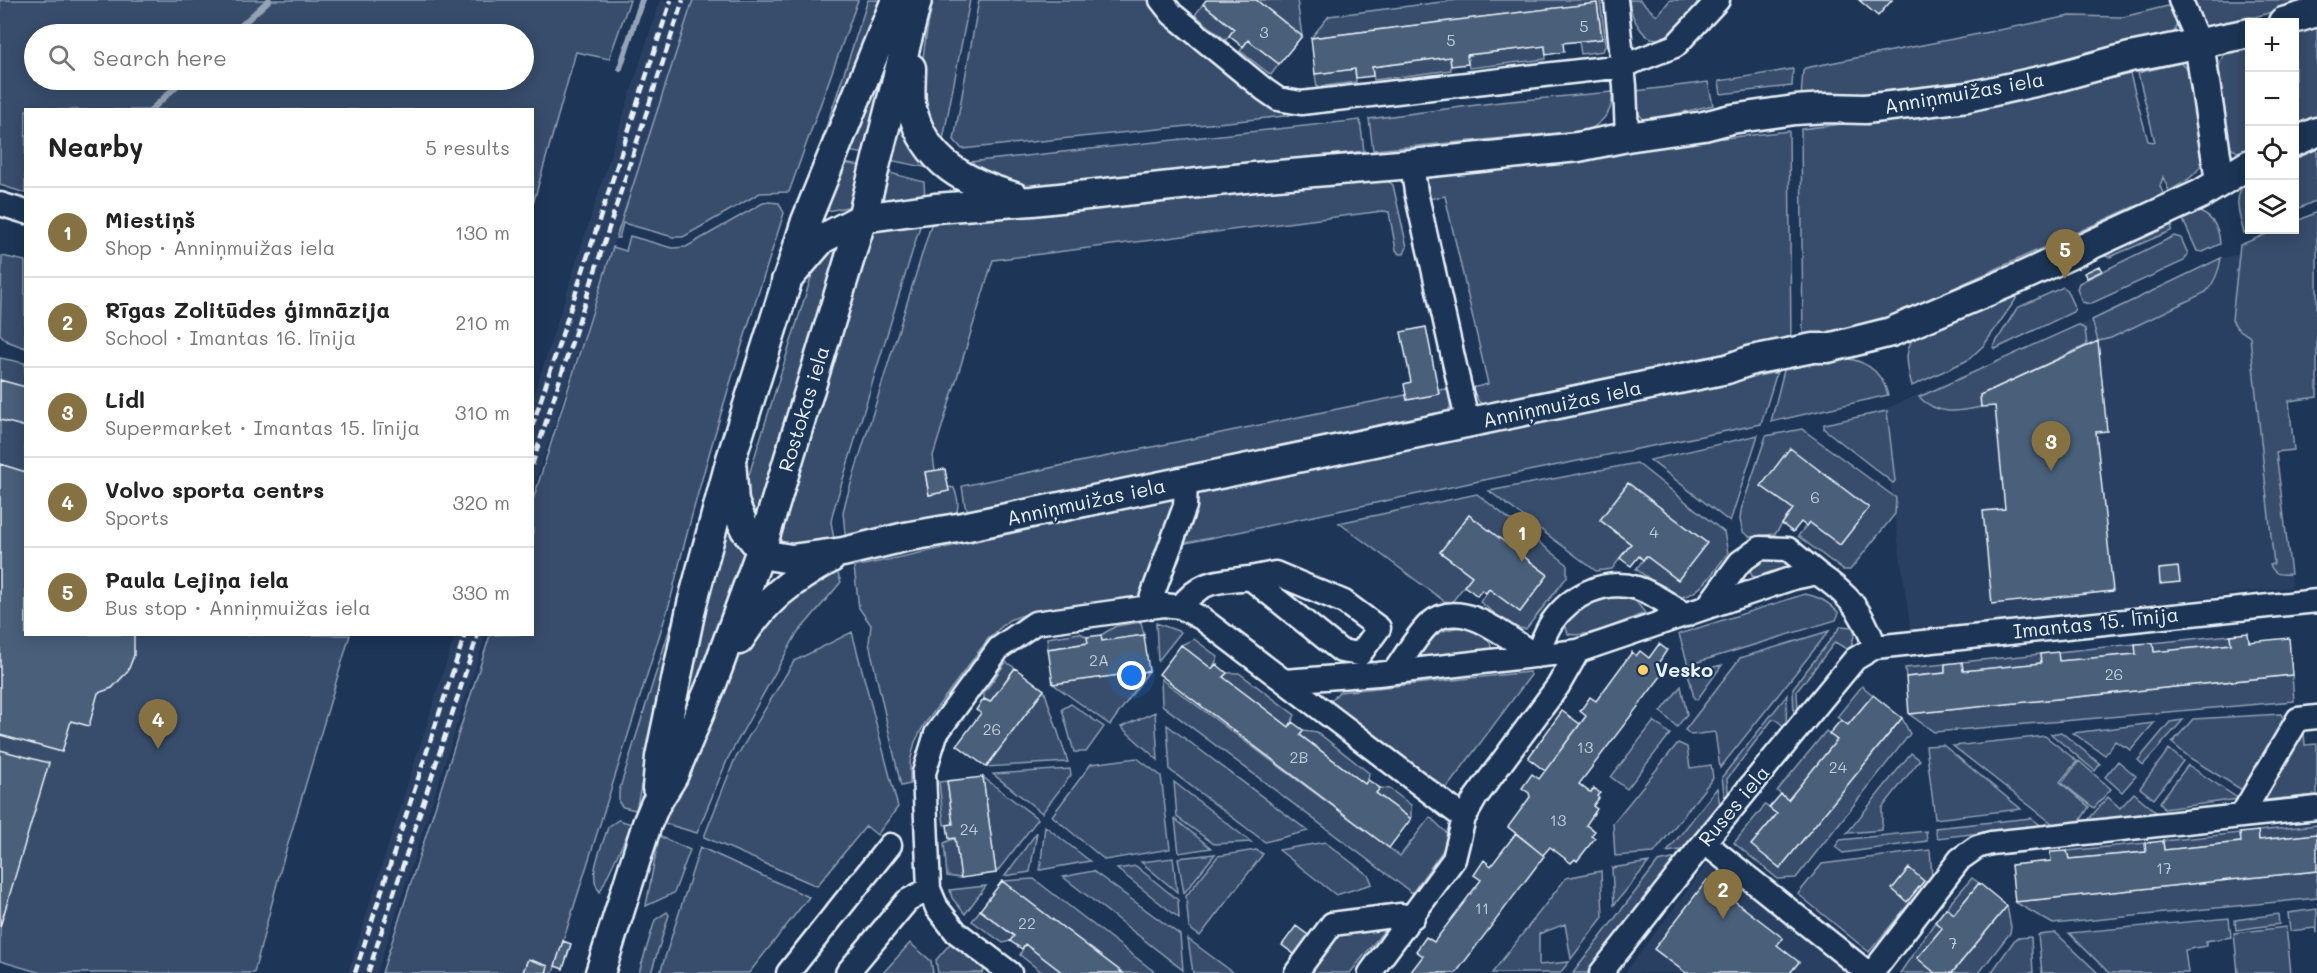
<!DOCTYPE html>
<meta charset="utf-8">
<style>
:root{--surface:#fff;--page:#f6f6f6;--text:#222;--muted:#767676;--line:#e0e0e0;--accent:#857141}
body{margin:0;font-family:Mali,sans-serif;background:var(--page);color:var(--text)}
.controls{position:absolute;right:18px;top:18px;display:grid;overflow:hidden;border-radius:0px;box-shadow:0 3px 15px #0003}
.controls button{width:54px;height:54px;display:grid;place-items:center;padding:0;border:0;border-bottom:2px solid var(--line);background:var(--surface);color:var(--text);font:30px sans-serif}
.you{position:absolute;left:1132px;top:676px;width:21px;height:21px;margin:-15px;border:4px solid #fff;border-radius:50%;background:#1a73e8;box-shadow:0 0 0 9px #1a73e833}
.badge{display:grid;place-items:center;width:39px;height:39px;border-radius:50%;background:var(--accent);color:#fff;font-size:20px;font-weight:700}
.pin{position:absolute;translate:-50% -50px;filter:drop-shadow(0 2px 3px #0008)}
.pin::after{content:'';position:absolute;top:32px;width:21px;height:18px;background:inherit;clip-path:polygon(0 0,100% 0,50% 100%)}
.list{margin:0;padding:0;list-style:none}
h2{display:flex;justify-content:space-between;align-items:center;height:78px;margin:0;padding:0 24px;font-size:26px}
h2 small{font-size:20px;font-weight:400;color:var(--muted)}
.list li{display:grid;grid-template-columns:39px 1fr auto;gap:18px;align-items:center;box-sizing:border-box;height:90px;padding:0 24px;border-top:2px solid var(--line)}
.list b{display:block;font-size:22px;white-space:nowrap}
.list p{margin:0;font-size:20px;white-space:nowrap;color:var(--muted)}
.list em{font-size:20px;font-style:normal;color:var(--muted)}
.icon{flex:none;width:33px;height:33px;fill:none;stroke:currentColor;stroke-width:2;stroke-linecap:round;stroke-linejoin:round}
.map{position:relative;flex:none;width:2317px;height:973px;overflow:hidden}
.search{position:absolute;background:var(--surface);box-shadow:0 3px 15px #0003;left:24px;top:24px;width:510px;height:66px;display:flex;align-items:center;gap:15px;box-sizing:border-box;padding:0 21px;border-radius:33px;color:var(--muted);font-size:22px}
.panel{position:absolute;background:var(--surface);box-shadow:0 3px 15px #0003;left:24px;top:108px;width:510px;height:528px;border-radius:0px}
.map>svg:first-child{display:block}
</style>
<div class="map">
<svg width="2317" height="973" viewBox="0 0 2317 973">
<rect width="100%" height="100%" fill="#1d3557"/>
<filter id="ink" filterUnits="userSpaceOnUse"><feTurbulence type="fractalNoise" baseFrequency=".0167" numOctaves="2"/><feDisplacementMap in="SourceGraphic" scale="12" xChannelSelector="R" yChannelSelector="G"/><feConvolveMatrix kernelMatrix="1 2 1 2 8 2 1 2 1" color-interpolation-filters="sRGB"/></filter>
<g filter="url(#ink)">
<!-- built -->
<path fill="#2a4162" d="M660,0H693L533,489V398Z
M2251,252L2292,587L1911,633L1880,411L2092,320L2221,258Z
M455,635H486L377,973H348Z
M1707,864L1851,973H1625Z"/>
<!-- green -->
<path fill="#374d6c" stroke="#909fb2" stroke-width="1.5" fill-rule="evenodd" d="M0,0H630L609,59L576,52L533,204L532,110H26L25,193L0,185ZM524,34V80H34V34Z
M693,0H858L789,192L760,193L683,237H673L623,223L619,238H616Z
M868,0H885L827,141L822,140Z
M933,0H970L942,145C911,99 923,51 933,0Z
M979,0H1148L1160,19L1272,105L1305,114L962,149L954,140Z
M1256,0H1297L1302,36Z
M1458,0H1600L1606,44L1603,51L1581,54L1579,41L1602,38L1597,3L1311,38L1329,16Z
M1629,0H1640L1657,16L1670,0H1701C1689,15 1661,57 1641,30C1634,21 1630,11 1629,0Z
M2189,0H2309C2294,5 2212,33 2202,25C2196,20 2193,7 2189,0Z
M1203,4L1234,29L1226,40L1195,15Z
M2172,5L2178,18L2174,34L1994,79L1893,96L1801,98L1803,71L1805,68L2070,16L2123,17Z
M2317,23V118L2295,128V30Z
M1248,40L1279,64L1271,75L1240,51Z
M2249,44V149L2237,152L2227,144L2219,68C2221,50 2234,48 2249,44Z
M1545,46L1546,59L1469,68L1467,55Z
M1450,57L1451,70L1374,80L1372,67Z
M883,62H888L865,154L848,151Z
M2180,63L2190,70C2192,86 2205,153 2201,164C2197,176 2179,185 2169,191L2163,177L2160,186L2163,193L2150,202L2133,207L1883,320L1803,343L1801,129L1964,109L2130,74L2148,141L2155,142L2138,73Z
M1355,69L1356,82L1317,87L1315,74Z
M1793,69L1792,86L1721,94L1719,81Z
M1708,82L1713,105L1650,120H1644C1635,111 1635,103 1636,91Z
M1612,92C1614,110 1604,121 1589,130L1373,150L1369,119L1500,102Z
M899,113L915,153L929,168L889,160Z
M1360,120L1364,151L1059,185L1019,188L960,163Z
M1789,131L1791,345L1490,408L1479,402L1472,388L1488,384L1445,196L1429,199L1424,178L1426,174L1575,154Z
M2317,145V200L2295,210L2294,156Z
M844,163L861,166L852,206L823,212Z
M886,172L924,182L925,199L879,204Z
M1365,176L1389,182L1393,185L1407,247L1404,254H1399L1396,250L1389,212L1383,211L993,260L933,456L935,471L925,473L929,495L949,491L948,487L954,488C958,498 960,507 955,517L846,543L843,512L846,500L932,222Z
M2249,178L2250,230H2251L2244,233C2238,212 2232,194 2249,178Z
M769,202L779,203L784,213C743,341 701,470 670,602L553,973H546L548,966L528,960L523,972L526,973H382L490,635L532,634L533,500L613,247L626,251L630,236L672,248L686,247L763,203Z
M2186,208C2207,212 2219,221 2220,244L2203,252L2197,251L2179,211Z
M2317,212V397L2289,401L2294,450L2276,452L2291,574C2280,575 2275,575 2270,565L2274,564L2250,337L2237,328L2232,320L2240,245L2276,230H2294L2295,222Z
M2170,214L2173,223L2171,231L2110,257L2105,256L2138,231Z
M921,223L833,512L831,522L835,545H778L776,535L871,232Z
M2174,236L2181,238L2188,254L2184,261L2090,304L2082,302L2077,289L2079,283Z
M843,237L755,525L746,513V484L815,265Z
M2,256L25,261V348L7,341L0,334Z
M2221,258C2219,272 2215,282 2206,292L2111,338L2098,341L2092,320Z
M2063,287L2066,289L2075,309L2073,312L1995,349L1993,347L2017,308Z
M2016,295V299L1984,345L1968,360L1912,386C1906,363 1902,345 1922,328Z
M2078,325L2085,329L2087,345L1980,395L1981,407C1958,412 1938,416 1919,397Z
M1836,357C1862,359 1881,368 1888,395L1771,422L1784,370Z
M0,358L25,363L26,634L350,635L282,864L254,973H41L0,961Z
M1777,372L1761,424L1484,480L1177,545L1199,493Z
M1446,389L1450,390L1452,402L1447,414L972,514L965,506L962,486L1406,395L1407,400L1439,394L1438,390Z
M1887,411L1895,481L1893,483L1824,429V424Z
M1802,429L1896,498L1895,514L1850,570H1843L1798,536L1809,522L1840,545L1868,508L1762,486L1793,509L1775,534L1750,537L1743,532L1740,520L1741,510L1766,436Z
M1758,435L1730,522L1650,460Z
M1637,463L1724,532L1728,553C1714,570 1701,597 1676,598L1636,569L1646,556L1678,580L1706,543L1628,483L1600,520L1631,544L1612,569L1596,571L1489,491Z
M1477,494L1567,564V577L1526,629L1512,627L1480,602L1489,589L1520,612L1548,575L1469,515L1440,552L1472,576L1452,602L1444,601L1339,523Z
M1177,498L1179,502L1152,564L1141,597L1032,612L1009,620L988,639L924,725L915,742L910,762V784L901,786L869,643L871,625L859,608L854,567Z
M725,521L732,538L746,552L691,700L687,703L685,701Z
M1757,558L1790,559L1794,568L1757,577L1752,576L1749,567Z
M837,571L841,582L796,635L728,758L697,833L663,823L741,651L791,594Z
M1805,594C1820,597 1828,602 1839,613L1836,620L1688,665L1679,634Z
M1613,596L1634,599L1645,613C1626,620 1588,639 1568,634L1565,624L1581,602Z
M675,612L678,613L636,810L623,807L619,803V791Z
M1141,622L1144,635L1102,641L1101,635L1116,626Z
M1156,623L1181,632L1158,661Z
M1469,626C1480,631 1491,636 1491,649L1487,652L1422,657L1420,651C1436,630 1444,629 1469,626Z
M1841,626L1852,627L1855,632L1850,651L1835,642L1797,691L1798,715L1794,718L1793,688Z
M1829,631L1720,768L1715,732L1691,735L1685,730L1740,658Z
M852,632L898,807L877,835L866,826L817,886L704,837L734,761L794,661Z
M1080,633L1087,637L1088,643L1048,649L1047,638Z
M2230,635L2231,644L2154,652L2153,643Z
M1194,639L1218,657L1212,669L1181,645Z
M2135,644L2136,654L2059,661L2058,652Z
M2040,654L2041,663L1963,671L1962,662Z
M1006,662L1015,668L990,702L984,699V693Z
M1945,664V673L1906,677L1905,668Z
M1722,665L1697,700L1694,698L1688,673Z
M1149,671L1110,725L1053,684Z
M1529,672L1531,675L1443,793L1327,705L1339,692Z
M1227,673H1239L1295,715L1289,727L1223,677Z
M2292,675L2294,701L1934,732L1909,714Z
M1161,679L1400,856L1430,817L1452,838L1412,893L1162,705Z
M1681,686L1687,714L1677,727L1661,712Z
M1862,686L1873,695L1848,725L1837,717Z
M1044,690L1068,762L986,767Z
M1787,695L1786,728L1775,719L1772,720L1727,779L1729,799L1725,801L1722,777Z
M1071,704L1104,727L1086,752H1074L1062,709Z
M1155,712L1158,760L1121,727Z
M2281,714L2284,720L2242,790L2190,758L2172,743L2193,719Z
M1902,718L1910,734L1796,878L1778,879L1734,843L1765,805L1777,814L1752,845L1780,868Z
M2183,720L2143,765L2138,760L2170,722Z
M1654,721L1670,734L1627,789L1611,777Z
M2154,723L2131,750L2115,741L2105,755L2073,733Z
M1167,725L1308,831L1265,842L1170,770Z
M1303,730L1317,732L1369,773L1368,780L1365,784L1300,735Z
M1826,731L1837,740L1788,800L1777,791Z
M2061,732L2100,764L2095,771L2051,734Z
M2299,732H2304L2305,745L2317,744V795L2265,800L2264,795Z
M2045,736L2077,761L2060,782L2089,807L2080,821L2053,824L1953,746Z
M1678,743L1687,747L1690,768L1711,765L1713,778L1654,853L1615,856L1613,823Z
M1943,745L2021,809L1935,819L1926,746Z
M2169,749L2183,761L2154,799L2140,788Z
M1911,753L1920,760L1882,808V830L1847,833Z
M1137,758L1161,776L1170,849L1105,860L1052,816L1091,764Z
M2079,761L2111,789L2094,808L2062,783Z
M2118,761L2136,776L2122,792L2105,777Z
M2188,765L2239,799L2164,809L2160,802Z
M1070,769L1071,775L1042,813L993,774Z
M983,777L1038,819L996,873Z
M947,781L953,824L944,825L939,782Z
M1174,782L1251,842L1214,844L1177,817Z
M1380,788L1390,789L1411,805V819L1376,793Z
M1717,788L1721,810L1687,849L1667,852Z
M2134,793L2157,813L2088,820L2108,797L2120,808Z
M2031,818L2042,826L1937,838L1935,828Z
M1175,819L1211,848L1179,853Z
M618,820L632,824L600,892C586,876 603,845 608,827Z
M2317,825V834L2259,840L2258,831Z
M1045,826L1090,861L1040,870Z
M1926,831L1927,841L1843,853L1835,847L1840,840Z
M1037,832L1030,872L1005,876Z
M2240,833L2241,842L2164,850L2163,841Z
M659,836L690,850L674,893L646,906Z
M955,838L961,878L947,876L944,843Z
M1325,842L1369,876L1372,884L1336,895L1279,850Z
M2145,843L2146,852L2069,859L2067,851Z
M700,847L809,897L749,973H660Z
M1256,850L1263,854L1200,936L1189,928L1186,896L1218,856Z
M1930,850L1932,876L1869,952L1798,894L1822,864Z
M1215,854L1184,893L1178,858Z
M1682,857L1592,973H1573L1658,862Z
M1173,858L1177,892L1141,862Z
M1649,862L1614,905L1612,868Z
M1136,866L1178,900L1179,918L1117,869Z
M1093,871L1180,935L1183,970L1063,877Z
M1601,871L1603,917L1571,959L1565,924L1539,934V965L1569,962L1560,973H1492L1566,878Z
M2317,871V898L2053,924L2015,902Z
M1972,878L1979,883L1954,914L1946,908Z
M1034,879L1156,973H1123L1002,881Z
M986,886L965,914L952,898L950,890Z
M2007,906L2011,927L2010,933L1979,973H1952Z
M2317,909V933L2315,928L2290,931L2288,913Z
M980,910L1014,936L1010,941L1003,943L972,921Z
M667,912L669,915L651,973H639L655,920Z
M2278,914L2279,924L2236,930L2235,920Z
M2229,918L2231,937L2206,941V946L2185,950L2188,973H2109L2069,933Z
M1935,922L1942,928L1935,973H1900Z
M1387,927L1350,973H1306L1334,935Z
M2286,927L2291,973H2238L2234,933Z
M2056,933L2098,973H2042L2038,935Z
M2031,937L2033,973H1991L2016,938Z
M955,938L988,965L982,973H938L936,960Z
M1188,939L1234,973H1193Z
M910,943L931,961L933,973H883Z
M1025,944L1063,973H1043L1020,955Z"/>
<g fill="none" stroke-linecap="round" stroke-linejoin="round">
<!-- stream -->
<path stroke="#95a4b5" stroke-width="6" d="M232,34L269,0
M620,68L642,0
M151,110L183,80"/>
</g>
<!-- building -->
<path fill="#495e7a" stroke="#e8f1f8" stroke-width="1.5" d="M1206,0H1256L1302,36L1279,64L1248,40L1243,47L1229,36L1234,29L1203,4Z
M1859,0H1892L1878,16Z
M1597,3L1602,39L1563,43L1564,52L1546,55L1545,46L1467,55L1468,64L1451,66L1450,57L1372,67L1373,76L1356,78L1355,69L1315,74L1311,38Z
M2099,266L2102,271L2087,278L2084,273Z
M1426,327L1439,394L1407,400L1404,384L1411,382L1401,332Z
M2098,341L2107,431L2096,432L2113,591L1992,604L1983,511L2005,509L1995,406L1981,407L1980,395Z
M0,380L26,387V427L0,420Z
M1790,448L1869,508L1840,545L1809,522L1806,526L1801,522L1793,532L1782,524L1793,509L1761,486Z
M0,464L26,472V634H134V655L128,671L112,688L98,693L89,726L71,721L62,752L0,735Z
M945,469L949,491L929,495L925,472Z
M1628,483L1707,543L1678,580L1646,556L1643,560L1639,556L1631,566L1625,562L1620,558L1631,544L1600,520Z
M1469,515L1548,575L1520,612L1489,589L1486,593L1482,590L1477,596L1471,591L1464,586L1472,576L1440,552Z
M2178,567L2180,582L2160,584L2159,569Z
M2248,633L2249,642L2289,638L2292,675L1909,714L1906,677L1945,673V664L1962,662L1963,671L2041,663L2040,654L2058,652L2059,661L2136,654L2135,644L2153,643L2154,652L2231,644L2230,635Z
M1101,635L1102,641L1144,635L1149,671L1053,684L1048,649L1088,643L1087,637Z
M1659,644L1667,650L1657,665L1665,671L1579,784L1588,791L1591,792L1594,788L1600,793L1597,796L1599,798L1593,806L1597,809L1586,825L1595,831L1591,836L1595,838L1577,861L1575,859L1571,863L1550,847L1543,855L1508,827L1530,797L1529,793L1522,788L1532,774L1539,779L1586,716L1580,711L1590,697L1596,701L1632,652L1636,656L1640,651L1649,658Z
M1181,645L1212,669L1216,664L1227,673L1223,677L1289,727L1292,722L1303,730L1300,735L1365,784L1368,780L1380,788L1376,793L1411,819L1389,848L1159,674Z
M1015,668L1044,690L986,767L957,745L981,713L976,710L980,704L984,699L990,702Z
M1873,695L1902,718L1780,868L1751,845L1777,814L1769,808L1781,794L1788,800L1837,740L1829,734L1841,720L1848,725Z
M1562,711L1580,724L1545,771L1528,758Z
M0,750L49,763L0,927Z
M983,777L996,873L961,878L955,838L949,839L947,825L953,824L947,781Z
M2258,831L2259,840L2317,834V871L2015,902L2011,865L2051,861L2050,852L2067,851L2069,859L2146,852L2145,843L2163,841L2164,850L2241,842L2240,833Z
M1516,833L1544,856L1456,973H1410L1423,956L1416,951L1426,937L1434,942L1481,880L1474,875L1484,860L1491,866Z
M1909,868L1924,881L1907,902L1892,889Z
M1707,880L1783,938L1777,945L1799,962L1790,973H1686L1654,949Z
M1002,881L1123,973H1063L1025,944L1022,949L1010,941L1014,936L980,910Z
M1979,883L2007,906L1952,973H1935L1917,958L1942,928L1935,922L1946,908L1954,914Z
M1296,926L1312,938L1298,957L1282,945Z
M563,941L571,944L563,969L555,966Z
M528,959L548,966L546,973L523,972Z"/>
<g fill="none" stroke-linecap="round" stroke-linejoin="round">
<defs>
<path id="minor" d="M1161,0L1172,14L1265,90L1278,99L1301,103L1623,66L1675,46L1718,0
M1616,0L1625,86L1627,137
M2180,0L2199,43
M1412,164L1416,192L1468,424
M0,204L26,212
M1148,607L1185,506L1186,481
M1180,607C1203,579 1216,582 1250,578L1341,651L1360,654L1379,628L1344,602L1275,573L1250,578
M1707,607L1740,562L1760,548L1788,549L1817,573
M1394,672C1404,658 1417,635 1429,624C1461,595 1509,639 1536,656C1541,645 1545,632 1552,622C1570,596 1604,578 1637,588C1654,593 1670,606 1686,615
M1284,681L1378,674L1578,651L1793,578L1817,573C1849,595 1862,610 1875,647
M2241,816L2317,808
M1705,843L1868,973
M788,973L890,845
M847,973L907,901L929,889
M1010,973L956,932L937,908L929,889L924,773L936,734L999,648L1035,623L1164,605L1180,607L1201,618L1464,818
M1296,973L1332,924L1401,915L1413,917
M1370,973L1454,859L1464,818L1476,797L1558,686L1578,651
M1601,973L1697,851L1855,659L1875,647L2317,601
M1872,973L1960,859L1977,847L1991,843L2241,816L2298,719L2317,717"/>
<path id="tertiary" d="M2283,22L2317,12
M2199,43L2220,181
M911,68C911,81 909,97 912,109C925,163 967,183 1015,197
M2294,142L2317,132
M786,281L822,239L862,218L935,208L1032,201L1254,177L1412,164L1578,147L1627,137L1704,126L1731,119L1795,110L1827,108L1865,109L1967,97L2053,78L2130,57L2250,33
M731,459L734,502L745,529L761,550L773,556L791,559L843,552L905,537L963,527L1727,369L1752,360L1813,348H1828L1891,332L2019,278L2201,194L2250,164
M739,640C765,600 790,581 831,558
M657,788L660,757L692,604L731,459L806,221L896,0
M600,973L647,824L655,805L673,776L713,681L761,550L862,218L917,0"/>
</defs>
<!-- minor casing -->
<use href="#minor" stroke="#e8f1f8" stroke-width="27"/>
<!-- tertiary casing -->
<use href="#tertiary" stroke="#e8f1f8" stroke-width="33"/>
<!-- minor -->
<use href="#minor" stroke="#1d3557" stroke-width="22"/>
<!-- tertiary -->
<use href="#tertiary" stroke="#1d3557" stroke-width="28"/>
<!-- rail -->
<path stroke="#e8f1f8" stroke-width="4.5" stroke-dasharray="9 4.5" stroke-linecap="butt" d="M532,427L671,0
M532,465L683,0
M355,973L465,634
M368,973L478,634"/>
</g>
</g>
<!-- markers -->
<circle fill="#ffd166" stroke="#1d3557" stroke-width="2" cx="1643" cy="670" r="6"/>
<g text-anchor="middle" stroke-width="4.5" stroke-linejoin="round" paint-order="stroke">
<!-- number labels -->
<g font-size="16" fill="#c0ccd8">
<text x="1584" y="32">5</text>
<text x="1264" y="38">3</text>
<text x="1451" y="46">5</text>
<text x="1815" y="503">6</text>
<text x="1654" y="538">4</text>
<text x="1099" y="666">2A</text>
<text x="2114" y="680">26</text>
<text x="992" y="735">26</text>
<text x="1585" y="753">13</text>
<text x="1299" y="763">2B</text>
<text x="1838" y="773">24</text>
<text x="1558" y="826">13</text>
<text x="969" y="835">24</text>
<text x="2164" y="874">17</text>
<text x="1482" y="914">11</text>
<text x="1027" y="929">22</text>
<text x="1953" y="949">7</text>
</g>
<!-- street labels -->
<g font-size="20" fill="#e8f1f8" stroke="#1d3557">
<text transform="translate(1964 93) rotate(-10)" y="7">Anniņmuižas iela</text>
<text transform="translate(1562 404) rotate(-12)" y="7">Anniņmuižas iela</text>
<text transform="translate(804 409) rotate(-73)" y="7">Rostokas iela</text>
<text transform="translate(1086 502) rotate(-12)" y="7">Anniņmuižas iela</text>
<text transform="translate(2096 623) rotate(-6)" y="7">Imantas 15. līnija</text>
<text transform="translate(1734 806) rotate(-50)" y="7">Ruses iela</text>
</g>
<!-- poi labels -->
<g font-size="20" font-weight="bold" fill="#e8f1f8" stroke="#1d3557" text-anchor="start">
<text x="1655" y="677">Vesko</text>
</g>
</g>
</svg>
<div class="controls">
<button>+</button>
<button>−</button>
<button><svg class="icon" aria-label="locate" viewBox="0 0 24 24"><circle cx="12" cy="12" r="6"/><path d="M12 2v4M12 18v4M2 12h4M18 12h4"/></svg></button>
<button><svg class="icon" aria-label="layers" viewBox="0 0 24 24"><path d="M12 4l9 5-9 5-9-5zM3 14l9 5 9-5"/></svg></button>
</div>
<div class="you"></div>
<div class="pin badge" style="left:1522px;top:562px">1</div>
<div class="pin badge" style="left:1723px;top:919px">2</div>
<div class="pin badge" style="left:2051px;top:471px">3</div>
<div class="pin badge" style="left:158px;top:749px">4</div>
<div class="pin badge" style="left:2065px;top:279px">5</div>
<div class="search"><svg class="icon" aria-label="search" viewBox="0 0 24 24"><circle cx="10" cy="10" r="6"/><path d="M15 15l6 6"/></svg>Search here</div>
<section class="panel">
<h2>Nearby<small>5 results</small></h2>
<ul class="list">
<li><span class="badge">1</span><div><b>Miestiņš</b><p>Shop · Anniņmuižas iela</p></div><em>130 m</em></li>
<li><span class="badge">2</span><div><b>Rīgas Zolitūdes ģimnāzija</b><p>School · Imantas 16. līnija</p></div><em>210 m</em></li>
<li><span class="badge">3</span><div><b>Lidl</b><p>Supermarket · Imantas 15. līnija</p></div><em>310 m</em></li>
<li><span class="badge">4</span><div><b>Volvo sporta centrs</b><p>Sports</p></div><em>320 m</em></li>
<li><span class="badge">5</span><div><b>Paula Lejiņa iela</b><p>Bus stop · Anniņmuižas iela</p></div><em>330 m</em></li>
</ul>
</section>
</div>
